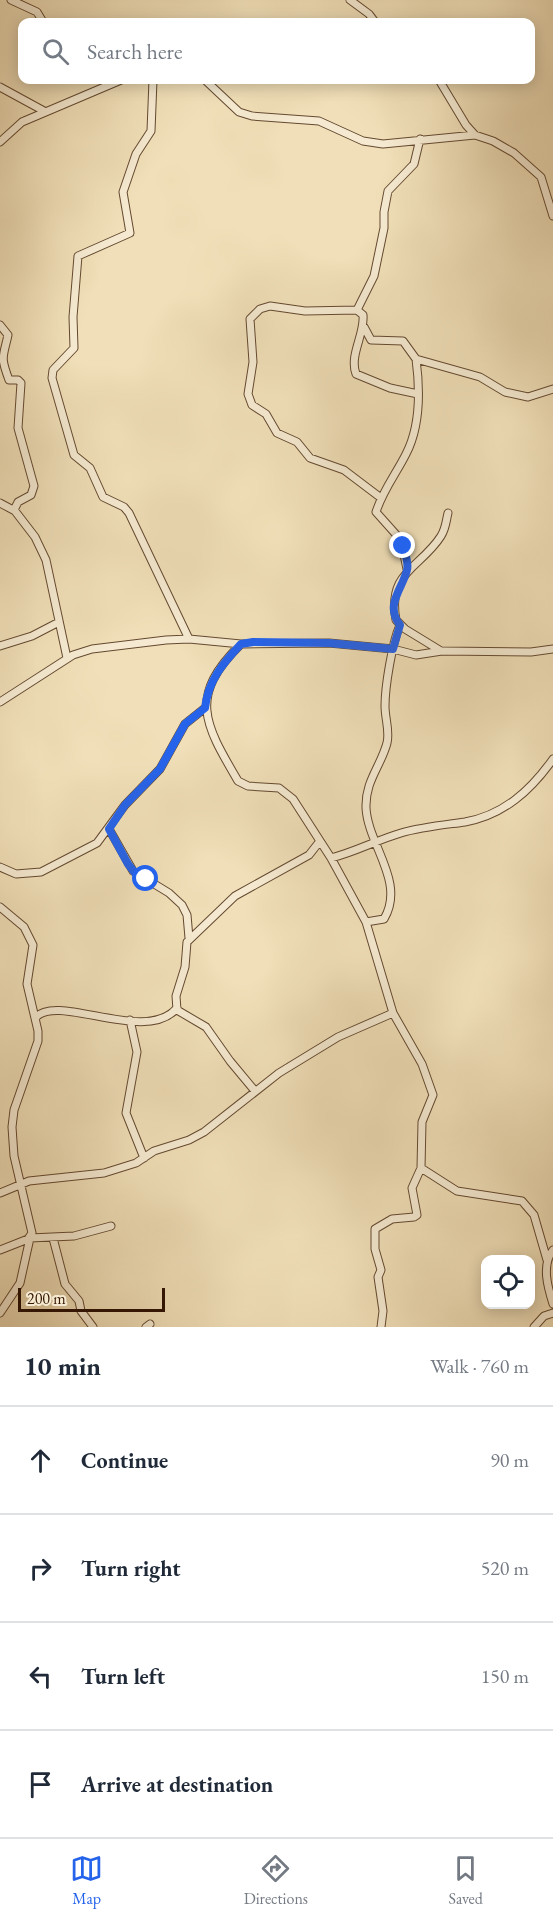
<!DOCTYPE html>
<meta charset="utf-8">
<style>
:root{--surface:#fff;--page:#f2f2f3;--text:#1f2937;--muted:#747a83;--line:#e0e1e3;--accent:#2563eb}
body{margin:0;font-family:"EB Garamond",serif;background:var(--page);color:var(--text)}
.controls{position:absolute;right:18px;bottom:18px;display:grid;overflow:hidden;border-radius:12px;box-shadow:0 3px 15px #0003}
.controls button{width:54px;height:54px;display:grid;place-items:center;padding:0;border:0;border-bottom:2px solid var(--line);background:var(--surface);color:var(--text);font:30px sans-serif}
.scale{position:absolute;left:18px;bottom:15px;width:147px;box-sizing:border-box;padding-left:6px;border:3px solid #361703;border-top:0;font-size:16px;line-height:21px;white-space:nowrap;color:#361703;-webkit-text-stroke:4px #f5ead1;paint-order:stroke}
.stop{position:absolute;width:18px;height:18px;margin:-14px;border:4px solid #2563eb;border-radius:50%;background:#fff}
.stop.end{background:#2563eb;border-color:#fff;box-shadow:0 2px 6px #0008}
.list{margin:0;padding:0;list-style:none}
h2{display:flex;justify-content:space-between;align-items:center;height:78px;margin:0;padding:0 24px;font-size:26px}
h2 small{font-size:20px;font-weight:400;color:var(--muted)}
.list li{display:grid;grid-template-columns:39px 1fr auto;gap:18px;align-items:center;box-sizing:border-box;height:108px;padding:0 24px;border-top:2px solid var(--line)}
.list b{display:block;font-size:22px;white-space:nowrap}
.list em{font-size:20px;font-style:normal;color:var(--muted)}
.icon{flex:none;width:33px;height:33px;fill:none;stroke:currentColor;stroke-width:2;stroke-linecap:round;stroke-linejoin:round}
.map{position:relative;flex:none;width:553px;height:1327px;overflow:hidden}
.search{position:absolute;background:var(--surface);box-shadow:0 3px 15px #0003;left:18px;right:18px;top:18px;height:66px;display:flex;align-items:center;gap:15px;box-sizing:border-box;padding:0 21px;border-radius:12px;color:var(--muted);font-size:22px}
.sheet{height:510px;background:var(--surface)}
nav{display:flex;justify-content:space-around;align-items:center;box-sizing:border-box;height:84px;border-top:2px solid var(--line);background:var(--surface);font-size:16px;color:var(--muted)}
nav a{display:grid;justify-items:center;gap:3px}
nav .on{color:var(--accent)}
.map>svg:first-child{display:block}
</style>
<div class="map">
<svg width="553" height="1327" viewBox="0 0 553 1327">
<rect width="100%" height="100%" fill="#f0dfb8"/>
<filter id="stains"><feTurbulence type="fractalNoise" baseFrequency=".00333" numOctaves="4"/><feColorMatrix values="0 0 0 0 .2 0 0 0 0 .09 0 0 0 0 .02 0 0 0 .5 -.17"/></filter>
<radialGradient id="worn" r=".72"><stop offset=".6" stop-color="#630" stop-opacity="0"/><stop offset="1" stop-color="#630" stop-opacity=".3"/></radialGradient>
<g fill="none" stroke-linecap="round" stroke-linejoin="round">
<defs>
<path id="minor" d="M11,0L37,12L43,22
M350,0L369,14L375,22
M153,80L151,131L136,154L123,192L130,233L78,256L73,317L74,348L53,370L52,378L74,455L90,468L103,497L124,507L129,513L189,639
M205,80L239,112L252,116L319,121L363,141L383,144L475,135L493,141L514,153L541,177L553,216
M439,80L466,125L475,135
M0,87L44,111
M0,142L22,122L121,80
M357,310L374,276L384,228V212L388,191L414,164L420,139
M0,325L8,335C3,358 0,356 9,380H18L21,383L18,428L34,486L31,495L18,502L14,510
M364,327L371,340L403,341L416,359L480,377L505,392L528,397L553,389
M381,498L344,470L310,458L297,442L277,433L266,414L252,405L248,394L253,362L250,319L260,309L270,306L305,311L357,310L363,315C365,334 349,355 356,374L390,388L418,394
M0,503L15,511L35,537L46,560L67,658
M407,569L401,540L376,512C383,490 396,474 406,454C421,425 420,389 416,359
M241,644C188,696 204,723 238,781L248,786L279,788L293,799L331,858L366,922L393,1013L422,1064L433,1095L422,1122L421,1168L412,1188L417,1215L414,1217L392,1219L375,1229V1249L381,1270L378,1277L383,1311L381,1327
M0,646L32,636L59,622
M441,651L405,629L396,620C387,571 421,568 441,536C446,528 446,521 448,513
M0,702L73,655L92,649L166,640L189,639L241,644L329,643L393,649L416,655L442,651L531,652L553,649
M109,829L133,871L169,893L182,905L187,915L189,938
M331,858C355,852 377,840 401,833C421,827 443,825 465,822C504,815 531,790 553,759
M0,867L16,874L41,872L97,843L125,805L160,769L185,724L205,708
M0,907L24,927L33,945L27,984L38,1031V1041L14,1110L12,1127L14,1156L32,1233L28,1239L0,1250
M366,922L384,919C406,882 368,845 366,808C365,781 381,766 387,743C390,731 385,719 385,706C385,687 392,643 400,625
M36,1017C59,993 146,1045 177,1008
M130,1020L137,1052L126,1113L144,1158
M255,1091L230,1061L206,1027L177,1010L176,996L185,967L187,942L235,896L309,855L320,841
M421,1168L457,1191L522,1201L534,1215L547,1260
M0,1193L29,1181L104,1173L136,1163L154,1151L189,1140L204,1132L279,1073L338,1037L393,1013
M53,1238L65,1284L79,1301L81,1311L93,1327
M553,1250C541,1265 548,1288 553,1304
M0,1313L20,1283L30,1238L74,1236L111,1226
M146,1327L150,1324
M534,1327L544,1316L553,1313"/>
</defs>
<!-- minor casing -->
<use href="#minor" stroke="#644930" stroke-width="9"/>
<!-- minor -->
<use href="#minor" stroke="#f5ead1" stroke-width="7"/>
</g>
<g fill="none" stroke-linecap="round" stroke-linejoin="round">
<!-- route -->
<path stroke="#2563eb" stroke-width="8" d="M146,879L135,873L128,864L109,829L125,805L160,769L185,724L205,708C208,681 223,663 241,644L253,642L329,643L393,649L400,625C384,605 403,588 407,570C409,563 405,553 403,546"/>
</g>
<rect width="100%" height="100%" filter="url(#stains)"/>
<rect width="100%" height="100%" fill="url(#worn)"/>
</svg>
<div class="controls">
<button><svg class="icon" aria-label="locate" viewBox="0 0 24 24"><circle cx="12" cy="12" r="6"/><path d="M12 2v4M12 18v4M2 12h4M18 12h4"/></svg></button>
</div>
<div class="scale">200 m</div>
<div class="stop" style="left:146px;top:879px"></div>
<div class="stop end" style="left:403px;top:546px"></div>
<div class="search"><svg class="icon" aria-label="search" viewBox="0 0 24 24"><circle cx="10" cy="10" r="6"/><path d="M15 15l6 6"/></svg>Search here</div>
</div>
<section class="sheet">
<h2>10 min<small>Walk · 760 m</small></h2>
<ul class="list">
<li><svg class="icon" aria-label="ahead" viewBox="0 0 24 24"><path d="M12 20V5M6 11l6-6 6 6"/></svg><div><b>Continue</b></div><em>90 m</em></li>
<li><svg class="icon" aria-label="right" viewBox="0 0 24 24"><path d="M7 20v-9h11M14 6l5 5-5 5"/></svg><div><b>Turn right</b></div><em>520 m</em></li>
<li><svg class="icon" aria-label="left" viewBox="0 0 24 24"><path d="M17 20v-9H6M10 6l-5 5 5 5"/></svg><div><b>Turn left</b></div><em>150 m</em></li>
<li><svg class="icon" aria-label="arrive" viewBox="0 0 24 24"><path d="M6 21V4h12l-3 4 3 4H6"/></svg><div><b>Arrive at destination</b></div></li>
</ul>
</section>
<nav>
<a class="on"><svg class="icon" aria-label="map" viewBox="0 0 24 24"><path d="M3 6l6-2 6 2 6-2v14l-6 2-6-2-6 2zM9 4v14M15 6v14"/></svg>Map</a>
<a><svg class="icon" aria-label="directions" viewBox="0 0 24 24"><path d="M12 3l9 9-9 9-9-9zM9 14v-3h6M13 9l2 2-2 2"/></svg>Directions</a>
<a><svg class="icon" aria-label="saved" viewBox="0 0 24 24"><path d="M7 4h10v16l-5-4-5 4z"/></svg>Saved</a>
</nav>
